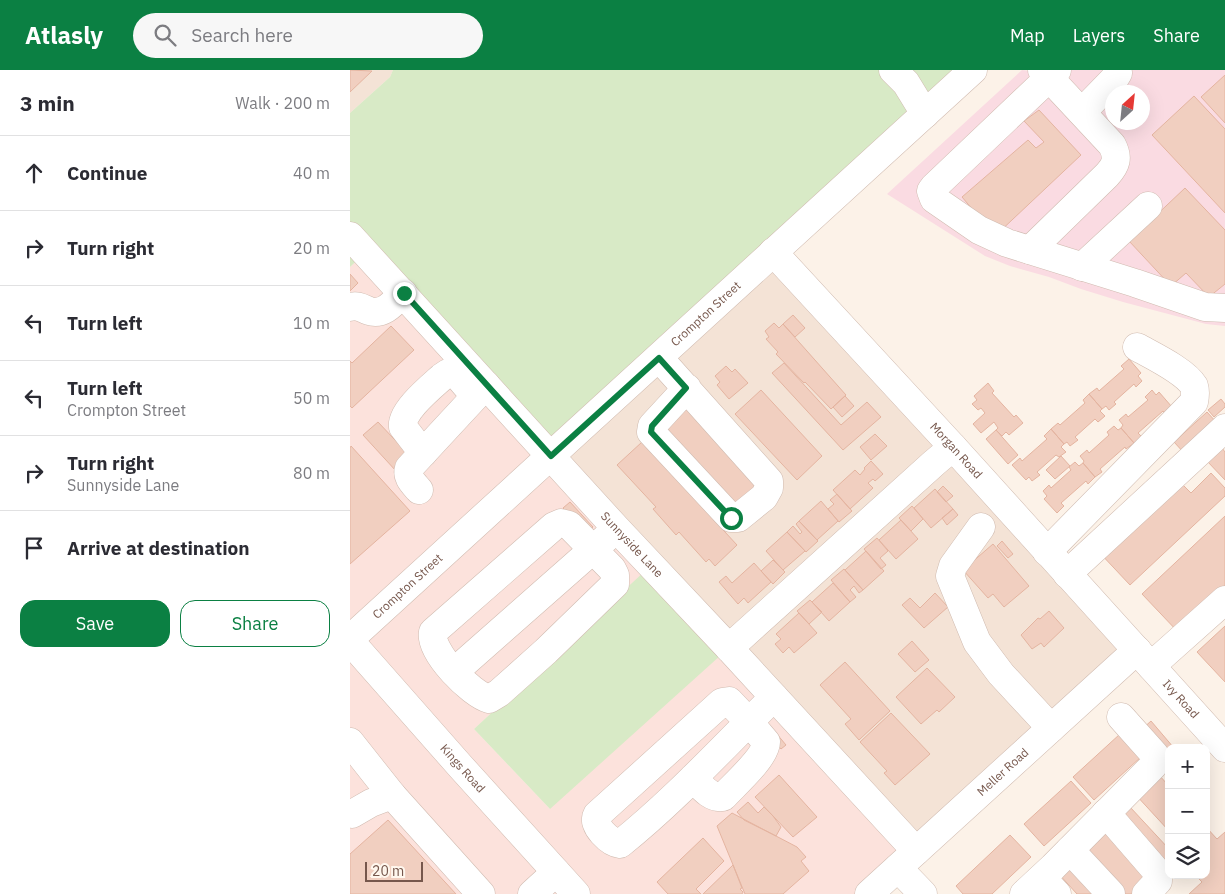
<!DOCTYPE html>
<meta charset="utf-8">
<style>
:root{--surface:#fff;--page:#f7f7f7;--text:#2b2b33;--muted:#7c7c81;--line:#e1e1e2;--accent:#0b8043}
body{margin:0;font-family:"IBM Plex Sans",sans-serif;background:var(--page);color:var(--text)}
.controls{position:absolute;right:15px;bottom:15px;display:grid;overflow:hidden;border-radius:10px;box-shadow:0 5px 20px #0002}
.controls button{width:45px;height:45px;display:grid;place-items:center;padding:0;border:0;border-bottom:1px solid var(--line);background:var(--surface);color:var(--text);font:25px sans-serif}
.compass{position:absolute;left:755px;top:15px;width:45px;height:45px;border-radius:50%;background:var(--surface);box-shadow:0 5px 20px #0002;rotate:27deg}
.scale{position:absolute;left:15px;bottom:12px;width:58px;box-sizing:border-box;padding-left:5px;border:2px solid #76574c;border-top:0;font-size:14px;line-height:18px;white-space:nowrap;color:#76574c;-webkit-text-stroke:4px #fff7ee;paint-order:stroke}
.stop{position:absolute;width:15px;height:15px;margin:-11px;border:4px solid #0b8043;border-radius:50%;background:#fff}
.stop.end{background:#0b8043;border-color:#fff;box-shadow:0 1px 5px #0008}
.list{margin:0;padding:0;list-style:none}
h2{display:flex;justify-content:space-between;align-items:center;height:65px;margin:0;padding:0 20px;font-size:21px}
h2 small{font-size:16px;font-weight:400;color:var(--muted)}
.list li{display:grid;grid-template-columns:32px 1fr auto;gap:15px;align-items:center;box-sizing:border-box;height:75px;padding:0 20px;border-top:1px solid var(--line)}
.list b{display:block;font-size:19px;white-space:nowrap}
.list p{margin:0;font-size:16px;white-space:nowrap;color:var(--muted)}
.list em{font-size:16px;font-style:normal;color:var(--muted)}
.actions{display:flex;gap:10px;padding:15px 20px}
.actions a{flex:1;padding:11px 0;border:1px solid var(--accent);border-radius:15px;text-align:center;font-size:18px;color:var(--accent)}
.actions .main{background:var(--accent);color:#fff}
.icon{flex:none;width:28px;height:28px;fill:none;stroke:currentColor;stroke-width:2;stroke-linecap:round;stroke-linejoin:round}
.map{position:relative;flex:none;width:875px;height:824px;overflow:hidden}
header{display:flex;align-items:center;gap:30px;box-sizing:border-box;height:70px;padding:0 25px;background:var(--accent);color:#fff}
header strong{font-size:24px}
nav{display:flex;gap:28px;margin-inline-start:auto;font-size:18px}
.search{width:350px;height:45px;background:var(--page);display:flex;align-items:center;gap:12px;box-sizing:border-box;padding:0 18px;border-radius:28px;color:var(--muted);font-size:19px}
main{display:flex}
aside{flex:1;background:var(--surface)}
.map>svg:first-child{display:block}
</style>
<header>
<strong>Atlasly</strong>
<div class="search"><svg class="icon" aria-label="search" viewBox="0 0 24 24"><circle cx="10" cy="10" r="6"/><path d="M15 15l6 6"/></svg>Search here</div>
<nav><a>Map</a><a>Layers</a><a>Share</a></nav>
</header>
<main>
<aside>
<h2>3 min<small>Walk · 200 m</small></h2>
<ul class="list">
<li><svg class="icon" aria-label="ahead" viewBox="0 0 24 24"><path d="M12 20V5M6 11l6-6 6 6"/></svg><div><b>Continue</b></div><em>40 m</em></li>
<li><svg class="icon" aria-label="right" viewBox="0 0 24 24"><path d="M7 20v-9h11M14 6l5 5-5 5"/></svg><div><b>Turn right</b></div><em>20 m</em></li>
<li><svg class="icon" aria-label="left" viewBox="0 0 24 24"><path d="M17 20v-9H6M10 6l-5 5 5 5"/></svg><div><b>Turn left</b></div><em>10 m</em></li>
<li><svg class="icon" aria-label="left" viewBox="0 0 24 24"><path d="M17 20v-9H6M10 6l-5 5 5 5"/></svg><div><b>Turn left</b><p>Crompton Street</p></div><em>50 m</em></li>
<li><svg class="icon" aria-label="right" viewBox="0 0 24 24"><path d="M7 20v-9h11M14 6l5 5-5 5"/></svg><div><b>Turn right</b><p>Sunnyside Lane</p></div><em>80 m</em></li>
<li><svg class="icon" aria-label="arrive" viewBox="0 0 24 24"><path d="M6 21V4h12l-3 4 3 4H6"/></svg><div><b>Arrive at destination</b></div></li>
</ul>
<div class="actions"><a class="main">Save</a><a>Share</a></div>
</aside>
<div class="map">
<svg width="875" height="824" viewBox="0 0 875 824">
<rect width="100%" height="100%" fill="#fcf2e8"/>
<!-- residential -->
<path fill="#f4e3d6" d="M0,0H43L40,7L0,43Z
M422,182L786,580L566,781L201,385Z"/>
<!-- commercial -->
<path fill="#fce2dc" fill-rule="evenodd" d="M16,182L566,781L518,824H0V197ZM295,502L200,739L124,659Z"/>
<!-- medical -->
<path fill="#fadbe2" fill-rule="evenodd" d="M672,0L680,1L686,0H875V256L856,254L773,232L731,219L699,207L660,196L635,186L537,124ZM762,22H792V52H762Z"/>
<!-- green -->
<path fill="#d8eac6" d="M43,0H622L201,385L16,182L0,197V43L40,7Z
M295,501L371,585L200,739L124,659Z"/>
<!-- building -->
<path fill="#f1cfc0" stroke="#e4b4a0" d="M0,0L22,1L0,22Z
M875,5V53L851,27Z
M844,26L875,59V143L802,65Z
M689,40L731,85L645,166L612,127L678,70L686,78L694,72L674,51Z
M835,118L875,160V214L859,227L836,203L821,216L779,171Z
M0,204L8,213L0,221Z
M443,245L455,258L445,267L433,254Z
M424,253L429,258L433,254L496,325L481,339L455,312L454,313L426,284L428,282L416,269L419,267L415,261Z
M41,256L64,280L2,338L0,336V291L2,293Z
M779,289L791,303L788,306L792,311L786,317L784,314L764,332L766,334L759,340L756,336L752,339L739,324L747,318L749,321L774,299L771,296Z
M434,293L491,355L517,332L531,347L493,380L422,303Z
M376,296L382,302L385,299L398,313L379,329L367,315L370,312L365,306Z
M638,313L644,321L642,323L664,347L666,345L673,353L659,365L656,362L652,366L646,360L648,358L644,352L631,363L623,354L635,343L631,338L628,340L622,334L627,330L624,326Z
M411,320L472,386L447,410L385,344Z
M802,320L806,325L809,322L822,337L815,344L813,341L788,363L791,366L784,373L771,358L773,355L769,350L776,344L778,347L798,330L795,327Z
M739,324L752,339L750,341L755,346L748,352L745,349L725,367L728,370L720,376L717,372L714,374L701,359L708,353L710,355L735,333L733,330Z
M495,326L504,336L492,347L483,337Z
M871,329L875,334V337L864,347L858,340Z
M337,330L414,414L381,444L304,361Z
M857,342L868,354L835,384L824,372Z
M28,352L61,387L46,401L13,365Z
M764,356L768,360L771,358L784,373L776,379L775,377L750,399L752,402L745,407L733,393L734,391L730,386L737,380L739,383L759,365L757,362Z
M701,359L714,374L711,377L716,382L709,387L706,385L687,402L690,405L682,411L679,407L676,410L662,395L670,388L672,391L697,369L694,366Z
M646,360L668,385L658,394L636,369Z
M525,364L537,376L521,390L510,377Z
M292,372L387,475L365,496L359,489L356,492L329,462L326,465L303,439L306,437L267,395Z
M1,376L60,441L0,494V378Z
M872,378L875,382V410L857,391Z
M711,386L720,396L705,409L696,400Z
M521,391L533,404L525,411L523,409L518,413L523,418L500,439L483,420L505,400L510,405L515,399L514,398Z
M725,392L729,396L733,393L745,407L738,414L736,411L711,433L714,436L707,443L694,429L697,426L693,421L699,415L701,418L721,400L719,397Z
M861,403L875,418V426L780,515L748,481L826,408L841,423Z
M593,416L603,426L596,432L587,422Z
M585,419L603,439L581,458L564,438Z
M487,424L502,441L489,452L478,439L484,434L480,430Z
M471,431L488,451L467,470L449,451Z
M220,432L243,457L236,463L213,438Z
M562,436L573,449L561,461L549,448Z
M603,439L608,445L597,455L592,448Z
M875,446V520L829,563L792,524Z
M551,450L568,469L546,489L529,470Z
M449,451L468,471L456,482L437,462L443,456L450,464L452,462L446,454Z
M437,462L455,481L433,500L416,481Z
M527,468L538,481L530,488L536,495L531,499L514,479Z
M652,471L663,484L658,488L647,476Z
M643,474L679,516L654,537L643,524L638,528L613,500Z
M516,481L534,501L513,520L495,500Z
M423,490L435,502L423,514L411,501Z
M404,493L421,512L398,533L394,528L388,534L369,512L376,506L382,513Z
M494,499L513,520L509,523L504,516L500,520L506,527L500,532L481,510Z
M483,513L500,532L479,551L462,532Z
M585,523L598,537L574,558L552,535L560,528L570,538Z
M460,530L472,542L459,554L447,541Z
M699,541L714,558L694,577L691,573L682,579L671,565L688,548L690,549Z
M449,543L467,563L444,583L439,577L433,583L425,574L431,569L426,564Z
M875,556V612L847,582Z
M562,571L579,590L565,602L548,584Z
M495,592L540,641L509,670L495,654L501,649L470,615Z
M577,598L605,627L589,642L587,640L571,654L546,627Z
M541,643L580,684L545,715L534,703L537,701L510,672Z
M801,651L824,678H819V693L791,660Z
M426,663L436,675L431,679L421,668Z
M770,664L791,687L744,730L723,707Z
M808,704L819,716V761L785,724Z
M429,705L467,747L443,767L405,727Z
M721,711L741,733L694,776L674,754Z
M398,732L408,743L414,737L423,746L431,757L426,766L394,750L387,742Z
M780,737L819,779V800L769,746Z
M382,743L447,777L456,787L451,791L459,801L433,824H395L367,756Z
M38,750L106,824H0V784Z
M856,757L867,769L875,762V824H839L852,812L845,805H856Z
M754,759L800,809L784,824H775L733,778Z
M660,765L681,787L642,824H613L606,816Z
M353,768L374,791L346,819L351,824H318L307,812Z
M718,792L747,824H727L707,802Z
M383,795L392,818L390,819L393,822L392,824H353Z"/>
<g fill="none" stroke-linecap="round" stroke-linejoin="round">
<defs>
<g id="minor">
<path d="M543,0L556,13L575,44"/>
<path d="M707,0L584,117L581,121L584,129L629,160L657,173L785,213L855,237L875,238"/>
<path d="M732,42L765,8L768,3L767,0"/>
<path id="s1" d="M0,166L266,458L379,578L566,781"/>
<path d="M680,180L757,105C766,95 769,88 762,75L692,0"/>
<path id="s2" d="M423,182L603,377L875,678"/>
<path d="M732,197L798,136"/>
<path d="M0,237C8,235 12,238 19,241C34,246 44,232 53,223"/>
<path d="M309,288L419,411V418L414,427L388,448H381L301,362L302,356L337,318"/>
<path d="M73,383L53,357C50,342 81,317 92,307L98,303L107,305L125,326"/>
<path d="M69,420C63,413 56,407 59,398L136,315"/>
<path d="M211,453L219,455L262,499L265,505V514L196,581L149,623L139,629C121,624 79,582 83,562L204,456Z"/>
<path d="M631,457L603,496L600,506L627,572L651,604L701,658"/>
<path d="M697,482L844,332C845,327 846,322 844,316C835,301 803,286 787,277"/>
<path d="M717,504L875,358"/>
<path id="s3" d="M0,569L623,0"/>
<path id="s4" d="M0,571L111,697L226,824"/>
<path d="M379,578L584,393L603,377"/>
<path d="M801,596L875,530"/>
<path d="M104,602L256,468"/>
<path d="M0,672L42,725"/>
<path d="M343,708C351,716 360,729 373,727C384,715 416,687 416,672L399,652L379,631L372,632L247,745C241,755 260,773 270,774C325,730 374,676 424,627"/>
<path d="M756,743L808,803V811L796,824"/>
<path d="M2,744L21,733L42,725L131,824"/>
<path d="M720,780L761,824"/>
<path d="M548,798L573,824"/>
<path d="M692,808L707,824"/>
<path d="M182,824L206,802"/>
<path id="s5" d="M519,824L787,580"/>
<path d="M674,824L703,797L803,696L805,691V685L771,647"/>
</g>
</defs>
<!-- minor casing -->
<use href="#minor" stroke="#d0bbb0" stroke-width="29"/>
<!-- minor -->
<use href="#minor" stroke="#fff" stroke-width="28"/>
</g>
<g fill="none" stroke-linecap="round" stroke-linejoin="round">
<!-- route -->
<path stroke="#0b8043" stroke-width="6" d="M54,223L201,386L309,288L336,318L302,356L301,362L381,448"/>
</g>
<g text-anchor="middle" stroke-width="5" stroke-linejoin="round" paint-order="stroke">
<!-- street labels -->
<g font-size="12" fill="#76574c" stroke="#fff7ee">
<text dy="4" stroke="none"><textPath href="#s3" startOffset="482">Crompton Street</textPath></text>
<text dy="4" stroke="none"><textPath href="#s2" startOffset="270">Morgan Road</textPath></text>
<text dy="4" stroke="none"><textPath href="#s1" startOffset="418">Sunnyside Lane</textPath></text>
<text dy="4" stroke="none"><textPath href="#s3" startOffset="78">Crompton Street</textPath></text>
<text dy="4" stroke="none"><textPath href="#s2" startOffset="605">Ivy Road</textPath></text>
<text dy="4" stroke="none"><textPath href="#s4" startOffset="170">Kings Road</textPath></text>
<text dy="4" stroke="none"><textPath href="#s5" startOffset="181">Meller Road</textPath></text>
</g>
</g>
</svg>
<div class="controls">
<button>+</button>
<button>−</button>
<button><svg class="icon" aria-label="layers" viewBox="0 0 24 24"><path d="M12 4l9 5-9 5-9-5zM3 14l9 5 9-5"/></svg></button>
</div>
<svg class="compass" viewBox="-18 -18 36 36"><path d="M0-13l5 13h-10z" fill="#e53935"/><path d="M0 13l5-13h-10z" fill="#7c7c81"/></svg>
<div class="scale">20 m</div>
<div class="stop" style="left:381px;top:448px"></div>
<div class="stop end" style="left:54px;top:223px"></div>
</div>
</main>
